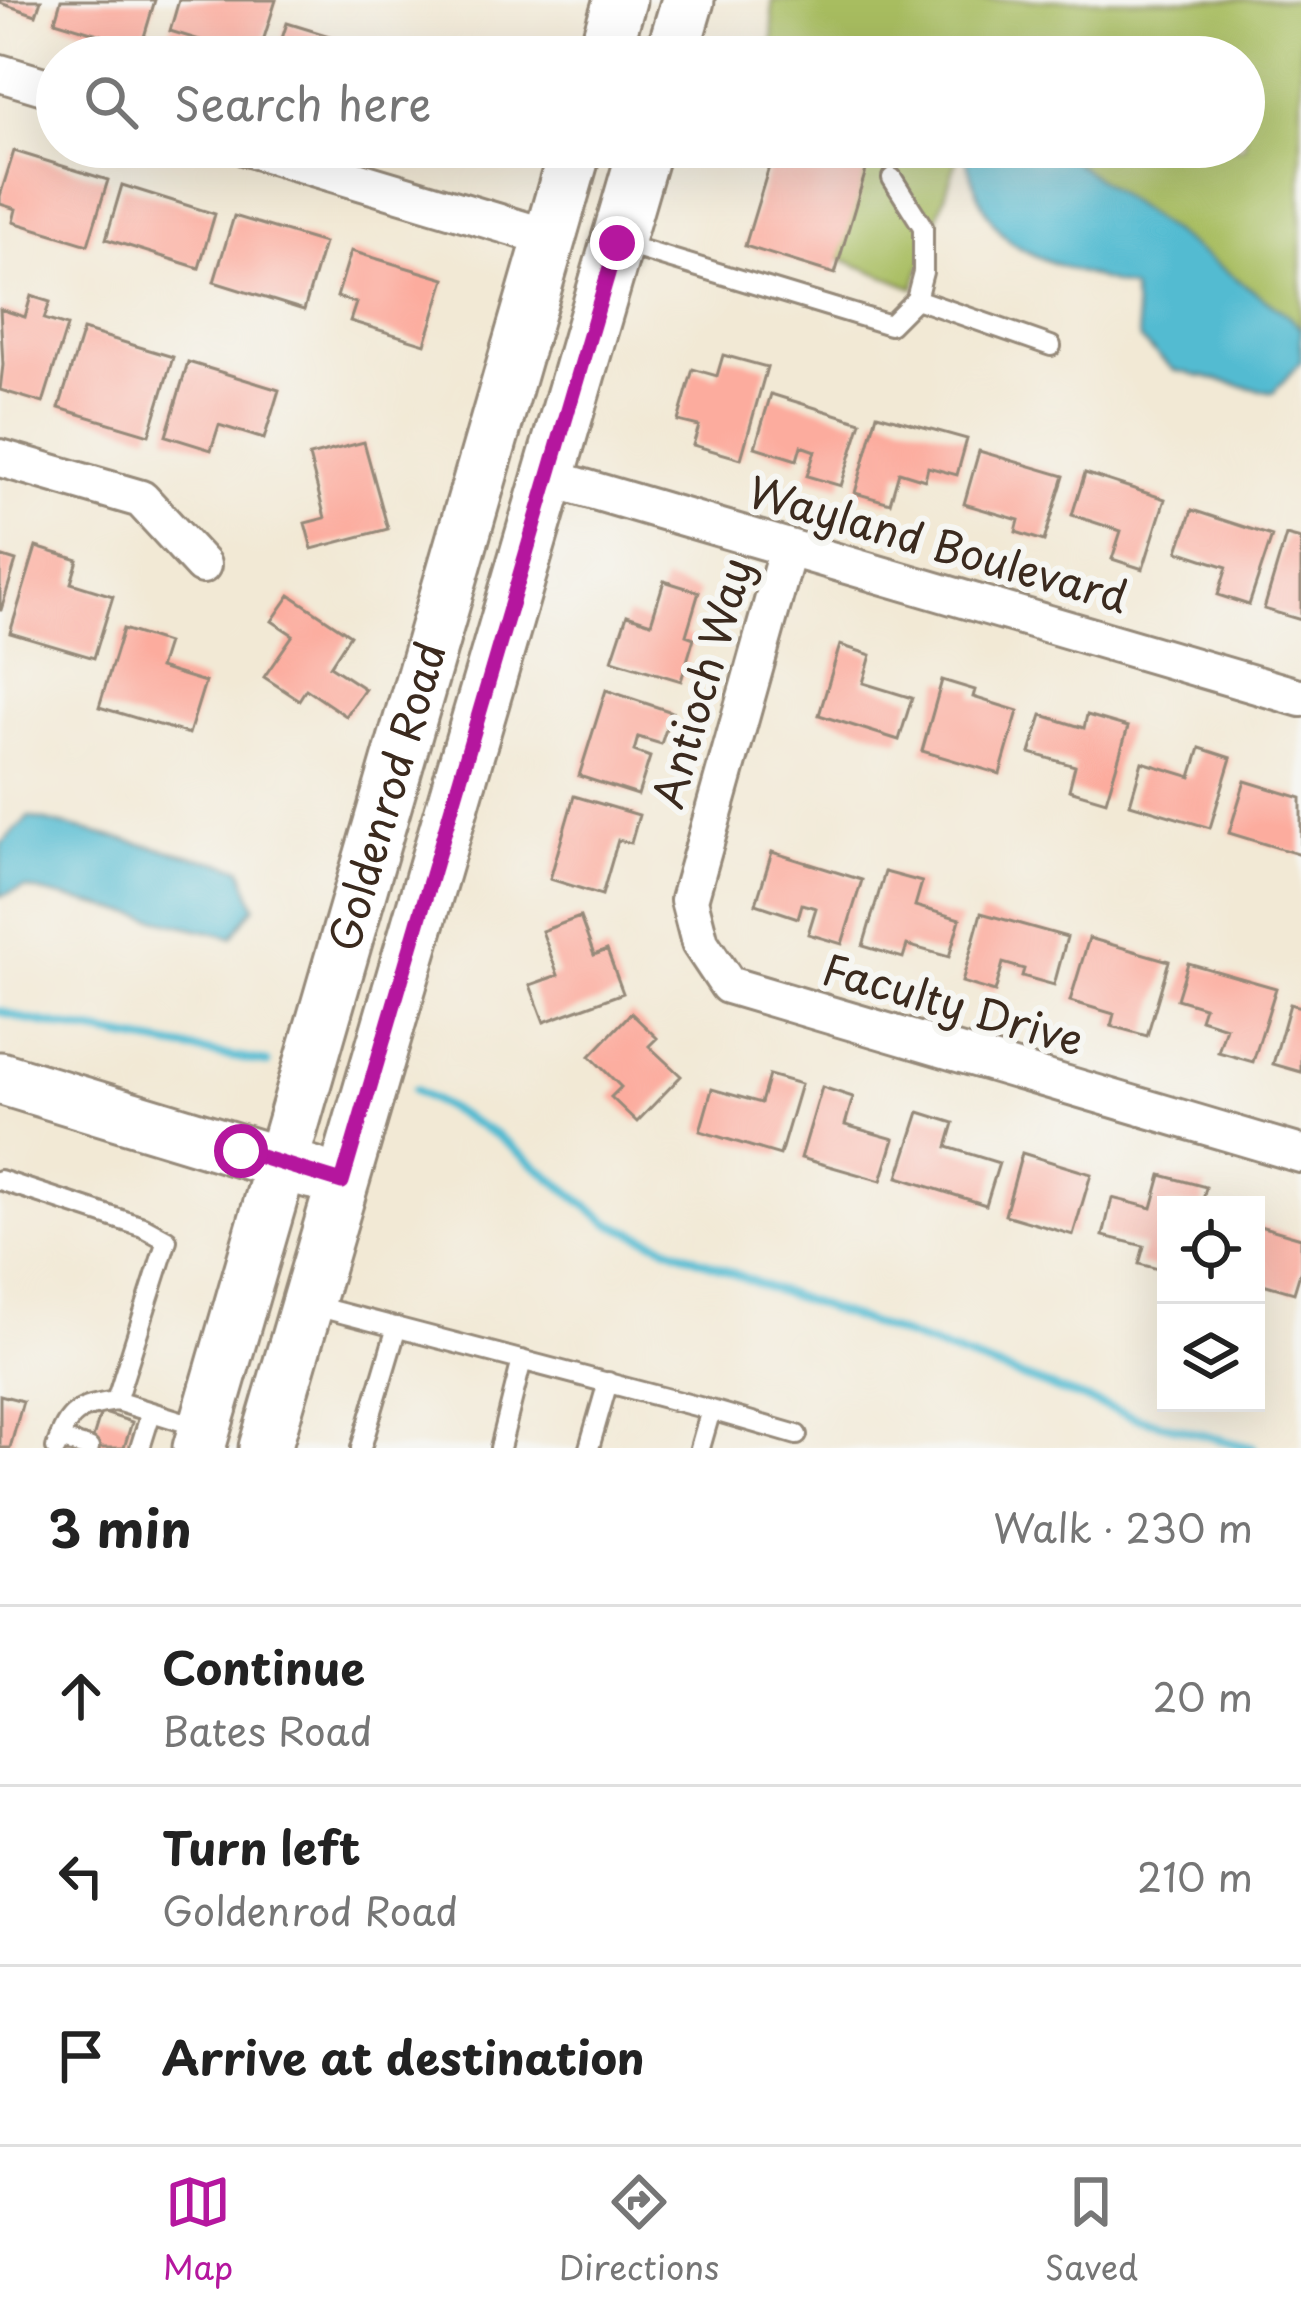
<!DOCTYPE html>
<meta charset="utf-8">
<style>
:root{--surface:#fff;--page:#f6f6f6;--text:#222;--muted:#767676;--line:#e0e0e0;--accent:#b5179e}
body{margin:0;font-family:"Playpen Sans",sans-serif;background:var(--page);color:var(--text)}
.controls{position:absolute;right:36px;bottom:36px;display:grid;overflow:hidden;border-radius:0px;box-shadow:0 12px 48px #0002}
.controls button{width:108px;height:108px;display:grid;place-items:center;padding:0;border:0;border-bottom:3px solid var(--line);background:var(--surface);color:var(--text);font:60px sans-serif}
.stop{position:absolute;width:36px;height:36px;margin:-27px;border:9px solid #b5179e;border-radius:50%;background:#fff}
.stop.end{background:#b5179e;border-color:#fff;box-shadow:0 3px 12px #0008}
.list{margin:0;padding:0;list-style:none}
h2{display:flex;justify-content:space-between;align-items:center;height:156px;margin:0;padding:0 48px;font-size:51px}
h2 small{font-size:39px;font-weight:400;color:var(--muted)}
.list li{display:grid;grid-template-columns:78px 1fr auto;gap:36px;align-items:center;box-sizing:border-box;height:180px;padding:0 48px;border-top:3px solid var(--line)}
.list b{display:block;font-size:45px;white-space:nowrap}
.list p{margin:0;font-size:39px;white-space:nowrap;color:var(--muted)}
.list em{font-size:39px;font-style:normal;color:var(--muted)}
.icon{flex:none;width:66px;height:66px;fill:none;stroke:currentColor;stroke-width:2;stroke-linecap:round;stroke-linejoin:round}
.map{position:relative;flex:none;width:1301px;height:1448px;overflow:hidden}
.search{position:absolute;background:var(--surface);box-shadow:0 12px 48px #0002;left:36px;right:36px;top:36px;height:132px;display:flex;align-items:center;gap:30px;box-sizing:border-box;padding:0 42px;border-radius:66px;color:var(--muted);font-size:45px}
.sheet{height:696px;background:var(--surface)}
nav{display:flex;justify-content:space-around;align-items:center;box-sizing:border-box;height:168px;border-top:3px solid var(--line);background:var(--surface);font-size:33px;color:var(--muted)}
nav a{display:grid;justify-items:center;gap:6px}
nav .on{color:var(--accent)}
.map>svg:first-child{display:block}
</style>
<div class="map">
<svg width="1301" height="1448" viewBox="0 0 1301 1448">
<rect width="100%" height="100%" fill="#f6f6f2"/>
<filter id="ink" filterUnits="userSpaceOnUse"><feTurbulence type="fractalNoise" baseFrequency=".00833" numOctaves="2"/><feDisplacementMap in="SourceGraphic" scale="24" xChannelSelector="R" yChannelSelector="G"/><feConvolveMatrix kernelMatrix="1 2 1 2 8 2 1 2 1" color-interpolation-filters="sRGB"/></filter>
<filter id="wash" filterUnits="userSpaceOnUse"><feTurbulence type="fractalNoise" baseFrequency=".004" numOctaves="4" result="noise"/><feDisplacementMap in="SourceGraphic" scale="48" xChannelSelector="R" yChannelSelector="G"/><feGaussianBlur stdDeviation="2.7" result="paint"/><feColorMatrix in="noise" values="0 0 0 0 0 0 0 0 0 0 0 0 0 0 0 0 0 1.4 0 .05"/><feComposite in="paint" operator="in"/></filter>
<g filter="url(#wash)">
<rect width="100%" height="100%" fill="#f2e9d5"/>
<!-- green -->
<path fill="#a8bd61" stroke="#727440" stroke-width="3" d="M772,0H1301V333L1045,147H1244V57H773Z
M783,147H961L914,288L826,253Z"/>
<!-- water -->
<path fill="#53bbd1" stroke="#477278" stroke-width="3" d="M968,147H1053L1286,314L1301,329V361L1273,393L1174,370L1140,340L1132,289C1103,280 1033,260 1010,241C986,221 971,180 964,150Z
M29,817L241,868L255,906L232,937L25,888L0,896L1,844Z"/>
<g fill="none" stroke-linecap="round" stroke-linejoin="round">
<!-- stream -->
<path stroke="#53bbd1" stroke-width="9" d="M0,1011L28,1020L267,1063
M415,1090L496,1135L609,1223L764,1286L1135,1417L1253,1448"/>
</g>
<g id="blocks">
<!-- building -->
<path fill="#fcac9e" d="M0,0H41L36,15L0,3Z
M61,0H155L141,47L55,21Z
M179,0H276L258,57H210L213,44L170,31Z
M287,23L362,46L358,57H276Z
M775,147H873L835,274L745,246Z
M14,151L108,180L88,245L13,222L16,209L0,204V196Z
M122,185L215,214L199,268L106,239Z
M234,216L324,243L304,310L214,282Z
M351,251L445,279L425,344L350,321L356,303L337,297Z
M31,296L50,302L44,319L67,326L43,403L0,390L3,365L0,309L25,317Z
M83,330L173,357L149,435L59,408Z
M723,355L767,367L741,459L693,445L699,426L678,421L693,369L717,376Z
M188,362L279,390L264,439L219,425L211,450L166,436Z
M771,394L861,422L841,486L807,476L815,451L801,446L797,460L755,447Z
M877,414L967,439L957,475L928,467L925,480L899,472L890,503L855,493Z
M364,442L388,529L312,549L305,523L325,518L309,456Z
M979,451L1064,476L1044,541L1016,532L1019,520L964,504Z
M1085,473L1165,499L1143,569L1112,559L1121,531L1072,515Z
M1192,510L1272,536L1249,605L1218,595L1227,567L1178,551Z
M1286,535L1301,539V620L1264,609Z
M36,547L78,560L71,583L113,596L94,658L10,633Z
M0,556L16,561L1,610H0Z
M664,581L699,592L686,635L694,638L681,681L612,660L627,615L651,623Z
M290,595L350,635L330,666L365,689L346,716L306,689L299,700L264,677L293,635L272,621Z
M123,629L167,643L159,668L205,682L189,734L99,707Z
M840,645L871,655L863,683L912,698L899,740L819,715Z
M942,680L975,690L973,697L1018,711L1000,774L922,751Z
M606,690L672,712L661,744L638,737L634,751L650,757L638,795L579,776Z
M1042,715L1084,728L1087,715L1128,727L1106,801L1069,790L1075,766L1030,753Z
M1200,748L1231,758L1210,828L1130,804L1142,762L1191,777Z
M1245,781L1301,798V855L1229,833Z
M574,796L639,815L631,843L618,840L602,895L550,879Z
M772,852L862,880L842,944L808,934L816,908L802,904L798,918L756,904Z
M885,872L922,882L915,906L960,919L949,957L907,945L903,958L863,946Z
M981,913L1067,937L1054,985L1022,976L1024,969L1003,963L995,992L962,982Z
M580,917L594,955L607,950L623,993L544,1022L530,985L558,975L542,931Z
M1089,938L1169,961L1147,1036L1111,1026L1114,1014L1070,1001Z
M1188,963L1276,988L1253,1062L1218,1052L1226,1027L1200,1019L1204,1007L1177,999Z
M1290,1004L1301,1007V1072L1273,1064Z
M631,1013L657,1038L649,1046L681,1076L637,1122L611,1097L621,1087L590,1056Z
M769,1075L801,1084L780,1155L700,1131L712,1089L761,1103Z
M822,1087L853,1097L845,1125L894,1139L881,1181L801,1158Z
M919,1112L954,1123L947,1147L999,1163L986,1205L898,1177Z
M1022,1153L1091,1174L1073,1235L1005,1215Z
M1161,1175L1206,1187L1202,1205H1166V1271L1139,1264L1144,1246L1103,1236L1112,1198L1152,1208Z
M1256,1225L1301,1238V1270L1294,1293L1256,1282Z
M0,1395L23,1401L10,1448H0Z
M101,1412L132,1422L124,1448H90Z"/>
</g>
</g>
<g filter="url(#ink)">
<use href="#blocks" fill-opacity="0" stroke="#968a7a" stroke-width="3"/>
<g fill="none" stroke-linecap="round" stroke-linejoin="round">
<defs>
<path id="lane" d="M622,244L890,325L916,299L923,272V227L892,178
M916,299L1051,346
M0,1180L143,1227L167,1240L116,1401L200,1427
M311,1305L711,1410L700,1448
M711,1410L797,1435
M59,1439L89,1448
M56,1448C68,1411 78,1407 116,1401
M140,1448L151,1413
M361,1448L397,1327
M500,1448L522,1360
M589,1448L608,1382"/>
<path id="street" d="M0,73L57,90
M246,147L550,238
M0,458L141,499L202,565
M550,478L1301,698
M788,548L689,900L700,943L728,985L1301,1154"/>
<g id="secondary">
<path d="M603,57L620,0"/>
<path d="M671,57L688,0"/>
<path d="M0,1078L313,1173"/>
<path id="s1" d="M199,1448L576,147"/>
<path d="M265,1448L645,147"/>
</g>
</defs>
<!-- lane casing -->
<use href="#lane" stroke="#968a7a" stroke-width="24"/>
<!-- street casing -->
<use href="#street" stroke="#968a7a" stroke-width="42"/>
<!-- secondary casing -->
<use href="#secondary" stroke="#968a7a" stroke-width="57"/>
<!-- lane -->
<use href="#lane" stroke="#fff" stroke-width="18"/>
<!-- street -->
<use href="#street" stroke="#fff" stroke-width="36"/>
<!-- secondary -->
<use href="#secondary" stroke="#fff" stroke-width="51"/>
</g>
</g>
<g fill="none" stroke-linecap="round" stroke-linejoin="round" filter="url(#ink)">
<!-- route -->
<path stroke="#b5179e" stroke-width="15" d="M241,1151L342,1182L617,243"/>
</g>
<g text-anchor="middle" stroke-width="12" stroke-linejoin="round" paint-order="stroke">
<!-- street labels -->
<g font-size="42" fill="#3b2a1e" stroke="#f6f6f2">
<text transform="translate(938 545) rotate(16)" y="15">Wayland Boulevard</text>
<text transform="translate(703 683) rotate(-74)" y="15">Antioch Way</text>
<text dy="15" stroke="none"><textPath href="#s1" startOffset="678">Goldenrod Road</textPath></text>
<text transform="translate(953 1005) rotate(16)" y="15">Faculty Drive</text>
</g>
</g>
</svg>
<div class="controls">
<button><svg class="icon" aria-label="locate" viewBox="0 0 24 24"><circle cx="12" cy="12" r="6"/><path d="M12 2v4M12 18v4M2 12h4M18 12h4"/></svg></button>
<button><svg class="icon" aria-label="layers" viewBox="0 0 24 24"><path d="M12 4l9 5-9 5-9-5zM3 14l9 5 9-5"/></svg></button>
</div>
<div class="stop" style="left:241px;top:1151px"></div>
<div class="stop end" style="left:617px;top:243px"></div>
<div class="search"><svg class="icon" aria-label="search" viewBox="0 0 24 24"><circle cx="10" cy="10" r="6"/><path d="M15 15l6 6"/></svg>Search here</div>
</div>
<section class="sheet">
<h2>3 min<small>Walk · 230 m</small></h2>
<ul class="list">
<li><svg class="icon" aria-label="ahead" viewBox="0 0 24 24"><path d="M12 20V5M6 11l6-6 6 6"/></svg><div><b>Continue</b><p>Bates Road</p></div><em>20 m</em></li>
<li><svg class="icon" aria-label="left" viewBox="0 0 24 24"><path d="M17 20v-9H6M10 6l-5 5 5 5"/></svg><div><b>Turn left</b><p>Goldenrod Road</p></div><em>210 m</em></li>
<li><svg class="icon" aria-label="arrive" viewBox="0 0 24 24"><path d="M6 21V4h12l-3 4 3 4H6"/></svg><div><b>Arrive at destination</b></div></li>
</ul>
</section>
<nav>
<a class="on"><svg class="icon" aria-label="map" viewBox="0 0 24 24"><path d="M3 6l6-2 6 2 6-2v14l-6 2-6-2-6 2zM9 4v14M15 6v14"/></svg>Map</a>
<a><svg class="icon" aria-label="directions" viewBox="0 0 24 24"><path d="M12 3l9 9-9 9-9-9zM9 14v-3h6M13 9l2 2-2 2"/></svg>Directions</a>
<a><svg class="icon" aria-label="saved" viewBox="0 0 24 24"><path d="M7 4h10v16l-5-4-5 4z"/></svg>Saved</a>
</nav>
